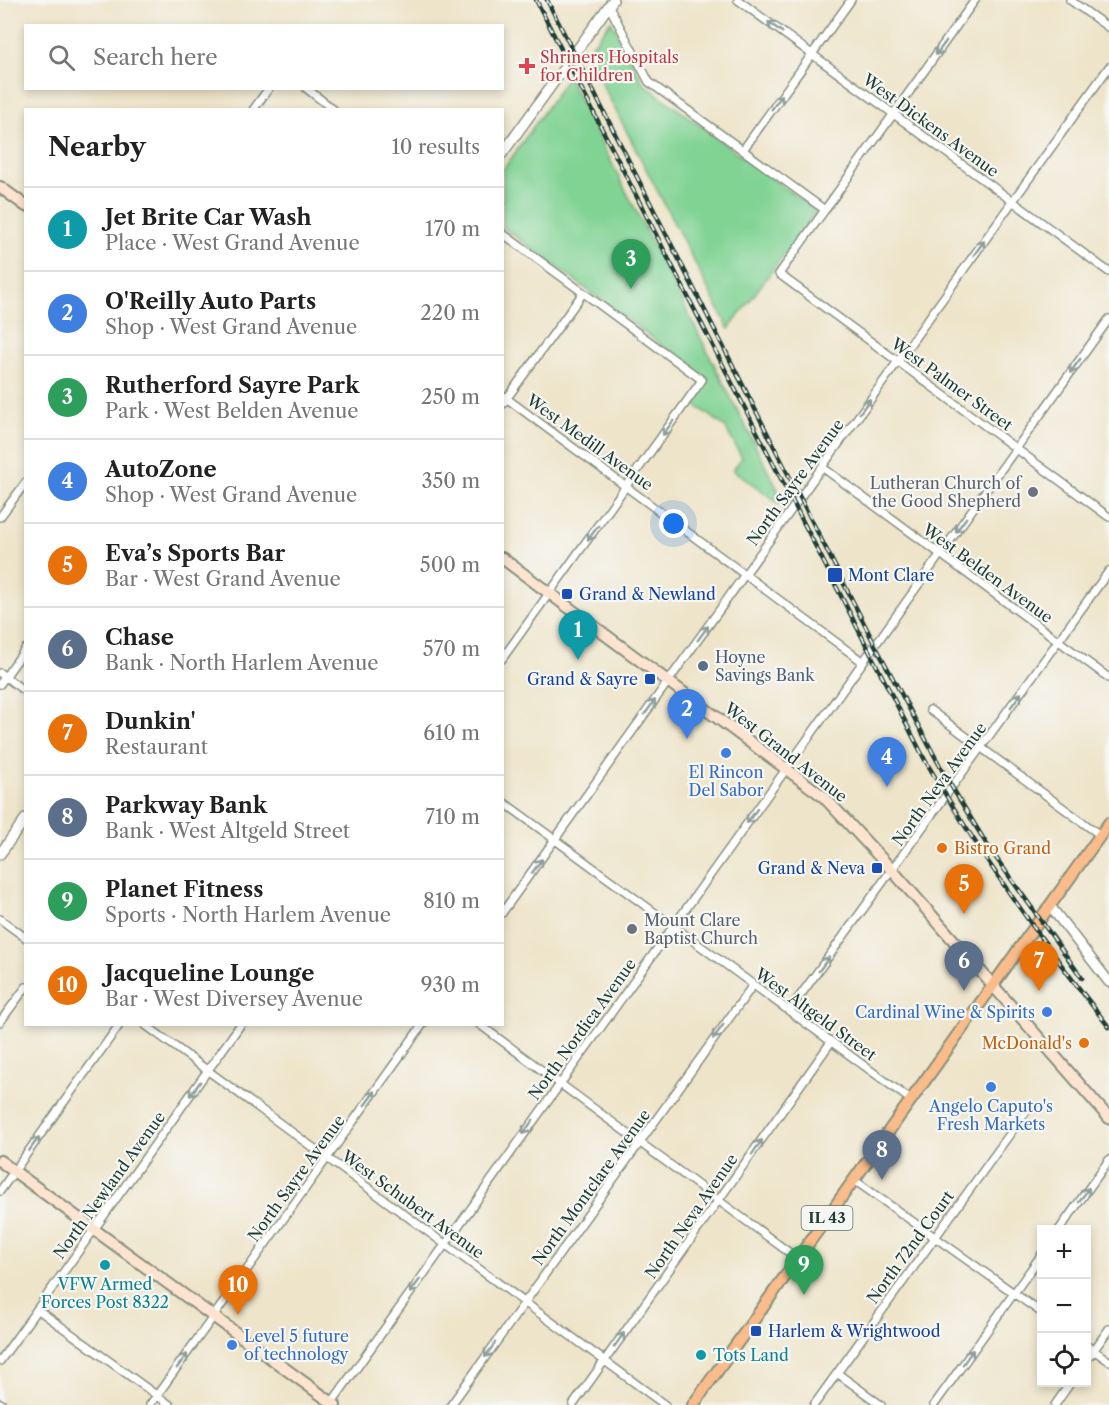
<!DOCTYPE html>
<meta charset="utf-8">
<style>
:root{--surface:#fff;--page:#f2f2f2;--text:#222;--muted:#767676;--line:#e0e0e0;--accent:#111827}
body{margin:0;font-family:"Libre Caslon Text",serif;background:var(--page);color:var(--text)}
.controls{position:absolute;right:18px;bottom:18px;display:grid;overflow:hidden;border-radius:0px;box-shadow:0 3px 9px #0003}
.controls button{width:54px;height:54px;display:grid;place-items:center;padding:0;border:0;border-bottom:2px solid var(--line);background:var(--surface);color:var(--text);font:30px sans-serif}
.you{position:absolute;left:674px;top:524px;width:21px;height:21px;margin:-15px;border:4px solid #fff;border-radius:50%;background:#1a73e8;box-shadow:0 0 0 9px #1a73e833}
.badge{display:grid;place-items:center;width:39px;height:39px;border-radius:50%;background:var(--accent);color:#fff;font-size:20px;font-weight:700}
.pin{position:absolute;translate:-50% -50px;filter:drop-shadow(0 2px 3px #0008)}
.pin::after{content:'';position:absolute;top:32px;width:21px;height:18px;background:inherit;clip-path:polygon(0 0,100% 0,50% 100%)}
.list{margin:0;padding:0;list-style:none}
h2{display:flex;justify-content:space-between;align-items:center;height:78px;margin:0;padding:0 24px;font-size:26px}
h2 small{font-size:20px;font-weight:400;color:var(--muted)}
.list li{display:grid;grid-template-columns:39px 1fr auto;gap:18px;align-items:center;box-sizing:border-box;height:84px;padding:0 24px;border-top:2px solid var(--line)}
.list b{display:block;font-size:22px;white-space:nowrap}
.list p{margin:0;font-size:20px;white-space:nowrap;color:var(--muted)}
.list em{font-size:20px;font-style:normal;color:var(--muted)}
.icon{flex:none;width:33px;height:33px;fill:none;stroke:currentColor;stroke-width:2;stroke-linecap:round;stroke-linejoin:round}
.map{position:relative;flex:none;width:1109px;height:1405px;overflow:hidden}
.search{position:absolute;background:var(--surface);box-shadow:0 3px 9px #0003;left:24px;top:24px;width:480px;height:66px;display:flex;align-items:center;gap:15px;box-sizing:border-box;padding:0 21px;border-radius:0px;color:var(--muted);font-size:22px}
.panel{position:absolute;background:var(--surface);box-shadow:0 3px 9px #0003;left:24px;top:108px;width:480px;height:918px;border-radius:0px}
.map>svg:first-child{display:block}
</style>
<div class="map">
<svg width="1109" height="1405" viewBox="0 0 1109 1405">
<rect width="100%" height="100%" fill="#f6f6f2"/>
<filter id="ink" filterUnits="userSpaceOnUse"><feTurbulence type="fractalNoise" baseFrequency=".0167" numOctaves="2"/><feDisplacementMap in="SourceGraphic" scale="12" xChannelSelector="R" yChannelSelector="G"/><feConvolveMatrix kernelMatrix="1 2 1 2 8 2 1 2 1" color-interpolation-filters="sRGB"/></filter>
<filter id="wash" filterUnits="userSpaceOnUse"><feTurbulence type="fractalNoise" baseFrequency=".008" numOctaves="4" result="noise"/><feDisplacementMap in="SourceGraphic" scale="24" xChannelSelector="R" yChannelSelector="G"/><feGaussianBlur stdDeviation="1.35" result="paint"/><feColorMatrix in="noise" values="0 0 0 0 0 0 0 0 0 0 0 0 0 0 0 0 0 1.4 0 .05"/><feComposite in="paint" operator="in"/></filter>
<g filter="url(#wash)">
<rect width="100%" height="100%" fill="#eee4c9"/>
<!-- green -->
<path fill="#81d394" stroke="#508864" stroke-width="1.5" d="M611,21L644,84L816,211L729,329L586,53Z
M568,77L783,500L780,504L733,470L742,458L725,427L693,403L708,380L503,227V170Z"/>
</g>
<g filter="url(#ink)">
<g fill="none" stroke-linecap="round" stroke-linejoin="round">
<defs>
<path id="minor" d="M738,0L1109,272
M975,0L779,274L1109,517
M1070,0L1109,28
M609,6L649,82L825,210
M306,88L334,110
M253,110L269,88
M743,150L851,0
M502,233L702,380L502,659
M502,395L863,662
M502,405L583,293
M822,467L1109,678
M0,517L26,482
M0,673L26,692
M0,684L26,648
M930,710L1100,835
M502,801L911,1100
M502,913L1109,67
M0,919L26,938
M789,1011L1109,571
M0,1022L26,987
M144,1024L665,1405
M479,1024L798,1259
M854,1180L1042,1313
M0,1191L120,1024
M1059,1230L1109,1160
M37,1309L170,1405
M1086,1345L1109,1361
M0,1361L241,1024
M1086,1361L1109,1329
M837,1373L881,1405
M0,1403L3,1405
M150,1405L423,1024
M330,1405L1109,319
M451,1405L753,985
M573,1405L831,1042
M814,1405L1030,1106
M934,1405L1042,1254
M1055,1405L1071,1382"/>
<path id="tertiary" d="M502,154L613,0
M0,854L26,818
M1050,906L1109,982"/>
<path id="secondary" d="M0,187L26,206
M502,558L824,797L892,870L1109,1118
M0,1161L335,1405"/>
<path id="primary" d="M693,1405L1109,823"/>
</defs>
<!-- minor casing -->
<use href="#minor" stroke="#86907e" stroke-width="10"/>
<!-- tertiary casing -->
<use href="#tertiary" stroke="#86907e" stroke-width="12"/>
<!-- secondary casing -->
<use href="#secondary" stroke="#86907e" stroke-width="14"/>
<!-- primary casing -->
<use href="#primary" stroke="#86907e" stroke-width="14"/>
<!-- minor -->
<use href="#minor" stroke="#fff" stroke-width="7"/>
<!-- tertiary -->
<use href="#tertiary" stroke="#fff" stroke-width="9"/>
<!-- secondary -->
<use href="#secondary" stroke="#fde4d0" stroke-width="10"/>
<!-- primary -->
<use href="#primary" stroke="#f9bc8a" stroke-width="10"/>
<defs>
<path id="rail" d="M536,0L925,760C981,857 1040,939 1109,1027
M547,0L875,645L947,779L989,848L1082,978"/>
</defs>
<!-- rail casing -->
<use href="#rail" stroke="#1f3d34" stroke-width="4.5"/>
<!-- rail -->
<use href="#rail" stroke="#f6f6f2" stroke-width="2" stroke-dasharray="7" stroke-linecap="butt"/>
</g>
<!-- one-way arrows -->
<defs><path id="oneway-shaft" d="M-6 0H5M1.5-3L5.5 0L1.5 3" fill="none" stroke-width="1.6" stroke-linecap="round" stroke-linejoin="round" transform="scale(1.5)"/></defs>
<g stroke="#8f9e9a">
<use href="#oneway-shaft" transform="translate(775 27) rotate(-144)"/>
<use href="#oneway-shaft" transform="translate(941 48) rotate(126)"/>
<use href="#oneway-shaft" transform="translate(777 102) rotate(-54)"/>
<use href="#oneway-shaft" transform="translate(979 248) rotate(-54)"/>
<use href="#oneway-shaft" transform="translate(1075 366) rotate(126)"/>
<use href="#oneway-shaft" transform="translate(865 406) rotate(-54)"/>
<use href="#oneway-shaft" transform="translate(668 428) rotate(126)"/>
<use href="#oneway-shaft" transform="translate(961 525) rotate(126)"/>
<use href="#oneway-shaft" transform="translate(593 533) rotate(126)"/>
<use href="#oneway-shaft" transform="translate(703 633) rotate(-54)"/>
<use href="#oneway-shaft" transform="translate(1016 700) rotate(-54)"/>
<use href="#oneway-shaft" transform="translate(650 707) rotate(-54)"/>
<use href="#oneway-shaft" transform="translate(752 816) rotate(126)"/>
<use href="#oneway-shaft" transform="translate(537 866) rotate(-54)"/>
<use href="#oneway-shaft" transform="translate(824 964) rotate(-54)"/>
<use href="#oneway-shaft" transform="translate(718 1032) rotate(126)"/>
<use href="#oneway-shaft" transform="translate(195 1089) rotate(126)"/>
<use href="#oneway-shaft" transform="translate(370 1098) rotate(-54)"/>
<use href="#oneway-shaft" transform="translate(528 1127) rotate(126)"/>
<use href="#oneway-shaft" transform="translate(34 1144) rotate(-54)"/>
<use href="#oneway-shaft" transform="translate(757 1147) rotate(-55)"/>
<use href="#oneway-shaft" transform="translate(1084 1195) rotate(-55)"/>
<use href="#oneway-shaft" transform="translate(415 1286) rotate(126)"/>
<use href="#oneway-shaft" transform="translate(619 1340) rotate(-55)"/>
<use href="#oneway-shaft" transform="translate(490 1350) rotate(125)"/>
<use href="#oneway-shaft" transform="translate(968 1357) rotate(-55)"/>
<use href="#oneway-shaft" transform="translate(182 1361) rotate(-54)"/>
</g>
</g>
<!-- markers -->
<path fill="#e0444e" stroke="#f6f6f2" stroke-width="2" d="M524 57h6v6h6v6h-6v6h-6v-6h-6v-6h6z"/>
<g fill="#6b7280" stroke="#f6f6f2" stroke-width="2">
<circle cx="1033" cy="492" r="6"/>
<circle cx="632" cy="929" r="6"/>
</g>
<g fill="#1a4fb4" stroke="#f6f6f2" stroke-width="2">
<rect x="827" y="567" width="16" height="16" rx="3"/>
<rect x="561" y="588" width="12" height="12" rx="3"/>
<rect x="644" y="673" width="12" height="12" rx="3"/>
<rect x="871" y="862" width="12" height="12" rx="3"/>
<rect x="750" y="1325" width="12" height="12" rx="3"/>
</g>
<circle fill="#5c6f8a" stroke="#f6f6f2" stroke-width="2" cx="703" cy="666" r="6"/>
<g fill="#3f7fe0" stroke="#f6f6f2" stroke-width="2">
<circle cx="726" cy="753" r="6"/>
<circle cx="1047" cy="1012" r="6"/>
<circle cx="991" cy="1087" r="6"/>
<circle cx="232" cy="1345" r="6"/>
</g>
<g fill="#e8710a" stroke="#f6f6f2" stroke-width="2">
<circle cx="942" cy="848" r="6"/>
<circle cx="1084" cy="1043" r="6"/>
</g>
<g fill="#0f9aa8" stroke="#f6f6f2" stroke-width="2">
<circle cx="105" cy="1265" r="6"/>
<circle cx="701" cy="1355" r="6"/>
</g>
<g text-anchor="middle" stroke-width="4.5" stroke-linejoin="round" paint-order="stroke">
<!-- shield labels -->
<rect fill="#f6f6f2" stroke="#60746d" stroke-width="1.5" x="801.5" y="1206" width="51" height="24" rx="4.5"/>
<g font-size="15" font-weight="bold" fill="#1f3d34">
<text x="827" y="1223">IL 43</text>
</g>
<!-- health labels -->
<g font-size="16" fill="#be3a42" stroke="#f6f6f2" text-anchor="start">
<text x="540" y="63">Shriners Hospitals<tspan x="540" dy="18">for Children</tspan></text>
</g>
<!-- street labels -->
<g font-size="16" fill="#1f3d34" stroke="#f6f6f2">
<text transform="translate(931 125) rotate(36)" y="6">West Dickens Avenue</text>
<text transform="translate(952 384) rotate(36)" y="6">West Palmer Street</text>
<text transform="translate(590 442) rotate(36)" y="6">West Medill Avenue</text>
<text transform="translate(795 482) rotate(-54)" y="6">North Sayre Avenue</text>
<text transform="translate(988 573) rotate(36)" y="6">West Belden Avenue</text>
<text transform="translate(786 752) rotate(38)" y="6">West Grand Avenue</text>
<text transform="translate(939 784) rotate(-54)" y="6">North Neva Avenue</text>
<text transform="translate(816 1014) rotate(36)" y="6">West Altgeld Street</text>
<text transform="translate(582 1029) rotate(-54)" y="6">North Nordica Avenue</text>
<text transform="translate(296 1178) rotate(-54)" y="6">North Sayre Avenue</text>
<text transform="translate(109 1185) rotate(-54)" y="6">North Newland Avenue</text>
<text transform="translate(591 1187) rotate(-54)" y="6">North Montclare Avenue</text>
<text transform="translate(413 1204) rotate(36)" y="6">West Schubert Avenue</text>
<text transform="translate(691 1216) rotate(-55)" y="6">North Neva Avenue</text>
<text transform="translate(910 1247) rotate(-54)" y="6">North 72nd Court</text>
</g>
<!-- worship labels -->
<g font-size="16" fill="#5b616d" stroke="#f6f6f2" text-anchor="end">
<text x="1021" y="489">Lutheran Church of<tspan x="1021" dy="18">the Good Shepherd</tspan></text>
<text x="644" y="926" text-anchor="start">Mount Clare<tspan x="644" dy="18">Baptist Church</tspan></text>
</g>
<!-- transit labels -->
<g font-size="16" fill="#164399" stroke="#f6f6f2" text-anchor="start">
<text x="848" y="581">Mont Clare</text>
<text x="579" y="600">Grand &amp; Newland</text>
<text x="638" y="685" text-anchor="end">Grand &amp; Sayre</text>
<text x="865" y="874" text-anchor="end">Grand &amp; Neva</text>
<text x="768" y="1337">Harlem &amp; Wrightwood</text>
</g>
<!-- service labels -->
<g font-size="16" fill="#4e5e75" stroke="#f6f6f2" text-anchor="start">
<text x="715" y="663">Hoyne<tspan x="715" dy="18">Savings Bank</tspan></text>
</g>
<!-- shop labels -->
<g font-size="16" fill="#366cbe" stroke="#f6f6f2">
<text x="726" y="778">El Rincon<tspan x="726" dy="18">Del Sabor</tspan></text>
<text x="1035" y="1018" text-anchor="end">Cardinal Wine &amp; Spirits</text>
<text x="991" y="1112">Angelo Caputo's<tspan x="991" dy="18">Fresh Markets</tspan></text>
<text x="244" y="1342" text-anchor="start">Level 5 future<tspan x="244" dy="18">of technology</tspan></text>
</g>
<!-- food labels -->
<g font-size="16" fill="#c56008" stroke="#f6f6f2" text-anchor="start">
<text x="954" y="854">Bistro Grand</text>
<text x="1072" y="1049" text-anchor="end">McDonald's</text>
</g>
<!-- culture labels -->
<g font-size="16" fill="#0d838f" stroke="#f6f6f2">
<text x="105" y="1290">VFW Armed<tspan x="105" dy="18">Forces Post 8322</tspan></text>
<text x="713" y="1361" text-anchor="start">Tots Land</text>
</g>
</g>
</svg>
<div class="controls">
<button>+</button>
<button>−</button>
<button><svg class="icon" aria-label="locate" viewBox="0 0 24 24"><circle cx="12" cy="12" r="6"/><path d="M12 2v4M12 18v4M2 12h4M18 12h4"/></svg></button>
</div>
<div class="you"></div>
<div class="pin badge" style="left:578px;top:660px;background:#0f9aa8">1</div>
<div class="pin badge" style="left:687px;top:739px;background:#3f7fe0">2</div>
<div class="pin badge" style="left:631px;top:289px;background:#2e9e5b">3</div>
<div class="pin badge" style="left:887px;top:787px;background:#3f7fe0">4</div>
<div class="pin badge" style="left:964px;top:914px;background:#e8710a">5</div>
<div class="pin badge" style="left:964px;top:991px;background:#5c6f8a">6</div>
<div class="pin badge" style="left:1039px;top:991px;background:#e8710a">7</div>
<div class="pin badge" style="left:882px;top:1180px;background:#5c6f8a">8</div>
<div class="pin badge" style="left:804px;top:1295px;background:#2e9e5b">9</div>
<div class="pin badge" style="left:238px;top:1315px;background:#e8710a">10</div>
<div class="search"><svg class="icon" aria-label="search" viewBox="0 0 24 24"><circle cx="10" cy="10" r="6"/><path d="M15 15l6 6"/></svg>Search here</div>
<section class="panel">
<h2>Nearby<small>10 results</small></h2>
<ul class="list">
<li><span class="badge" style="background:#0f9aa8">1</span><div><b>Jet Brite Car Wash</b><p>Place · West Grand Avenue</p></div><em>170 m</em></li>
<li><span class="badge" style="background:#3f7fe0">2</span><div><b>O'Reilly Auto Parts</b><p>Shop · West Grand Avenue</p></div><em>220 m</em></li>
<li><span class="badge" style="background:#2e9e5b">3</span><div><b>Rutherford Sayre Park</b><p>Park · West Belden Avenue</p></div><em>250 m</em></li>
<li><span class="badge" style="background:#3f7fe0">4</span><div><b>AutoZone</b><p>Shop · West Grand Avenue</p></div><em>350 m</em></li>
<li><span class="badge" style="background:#e8710a">5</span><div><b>Eva’s Sports Bar</b><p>Bar · West Grand Avenue</p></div><em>500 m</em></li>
<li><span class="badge" style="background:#5c6f8a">6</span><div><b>Chase</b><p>Bank · North Harlem Avenue</p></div><em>570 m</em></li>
<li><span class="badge" style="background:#e8710a">7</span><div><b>Dunkin'</b><p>Restaurant</p></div><em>610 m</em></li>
<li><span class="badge" style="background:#5c6f8a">8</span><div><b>Parkway Bank</b><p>Bank · West Altgeld Street</p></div><em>710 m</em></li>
<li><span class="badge" style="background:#2e9e5b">9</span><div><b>Planet Fitness</b><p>Sports · North Harlem Avenue</p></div><em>810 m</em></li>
<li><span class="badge" style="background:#e8710a">10</span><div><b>Jacqueline Lounge</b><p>Bar · West Diversey Avenue</p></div><em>930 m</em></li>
</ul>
</section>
</div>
